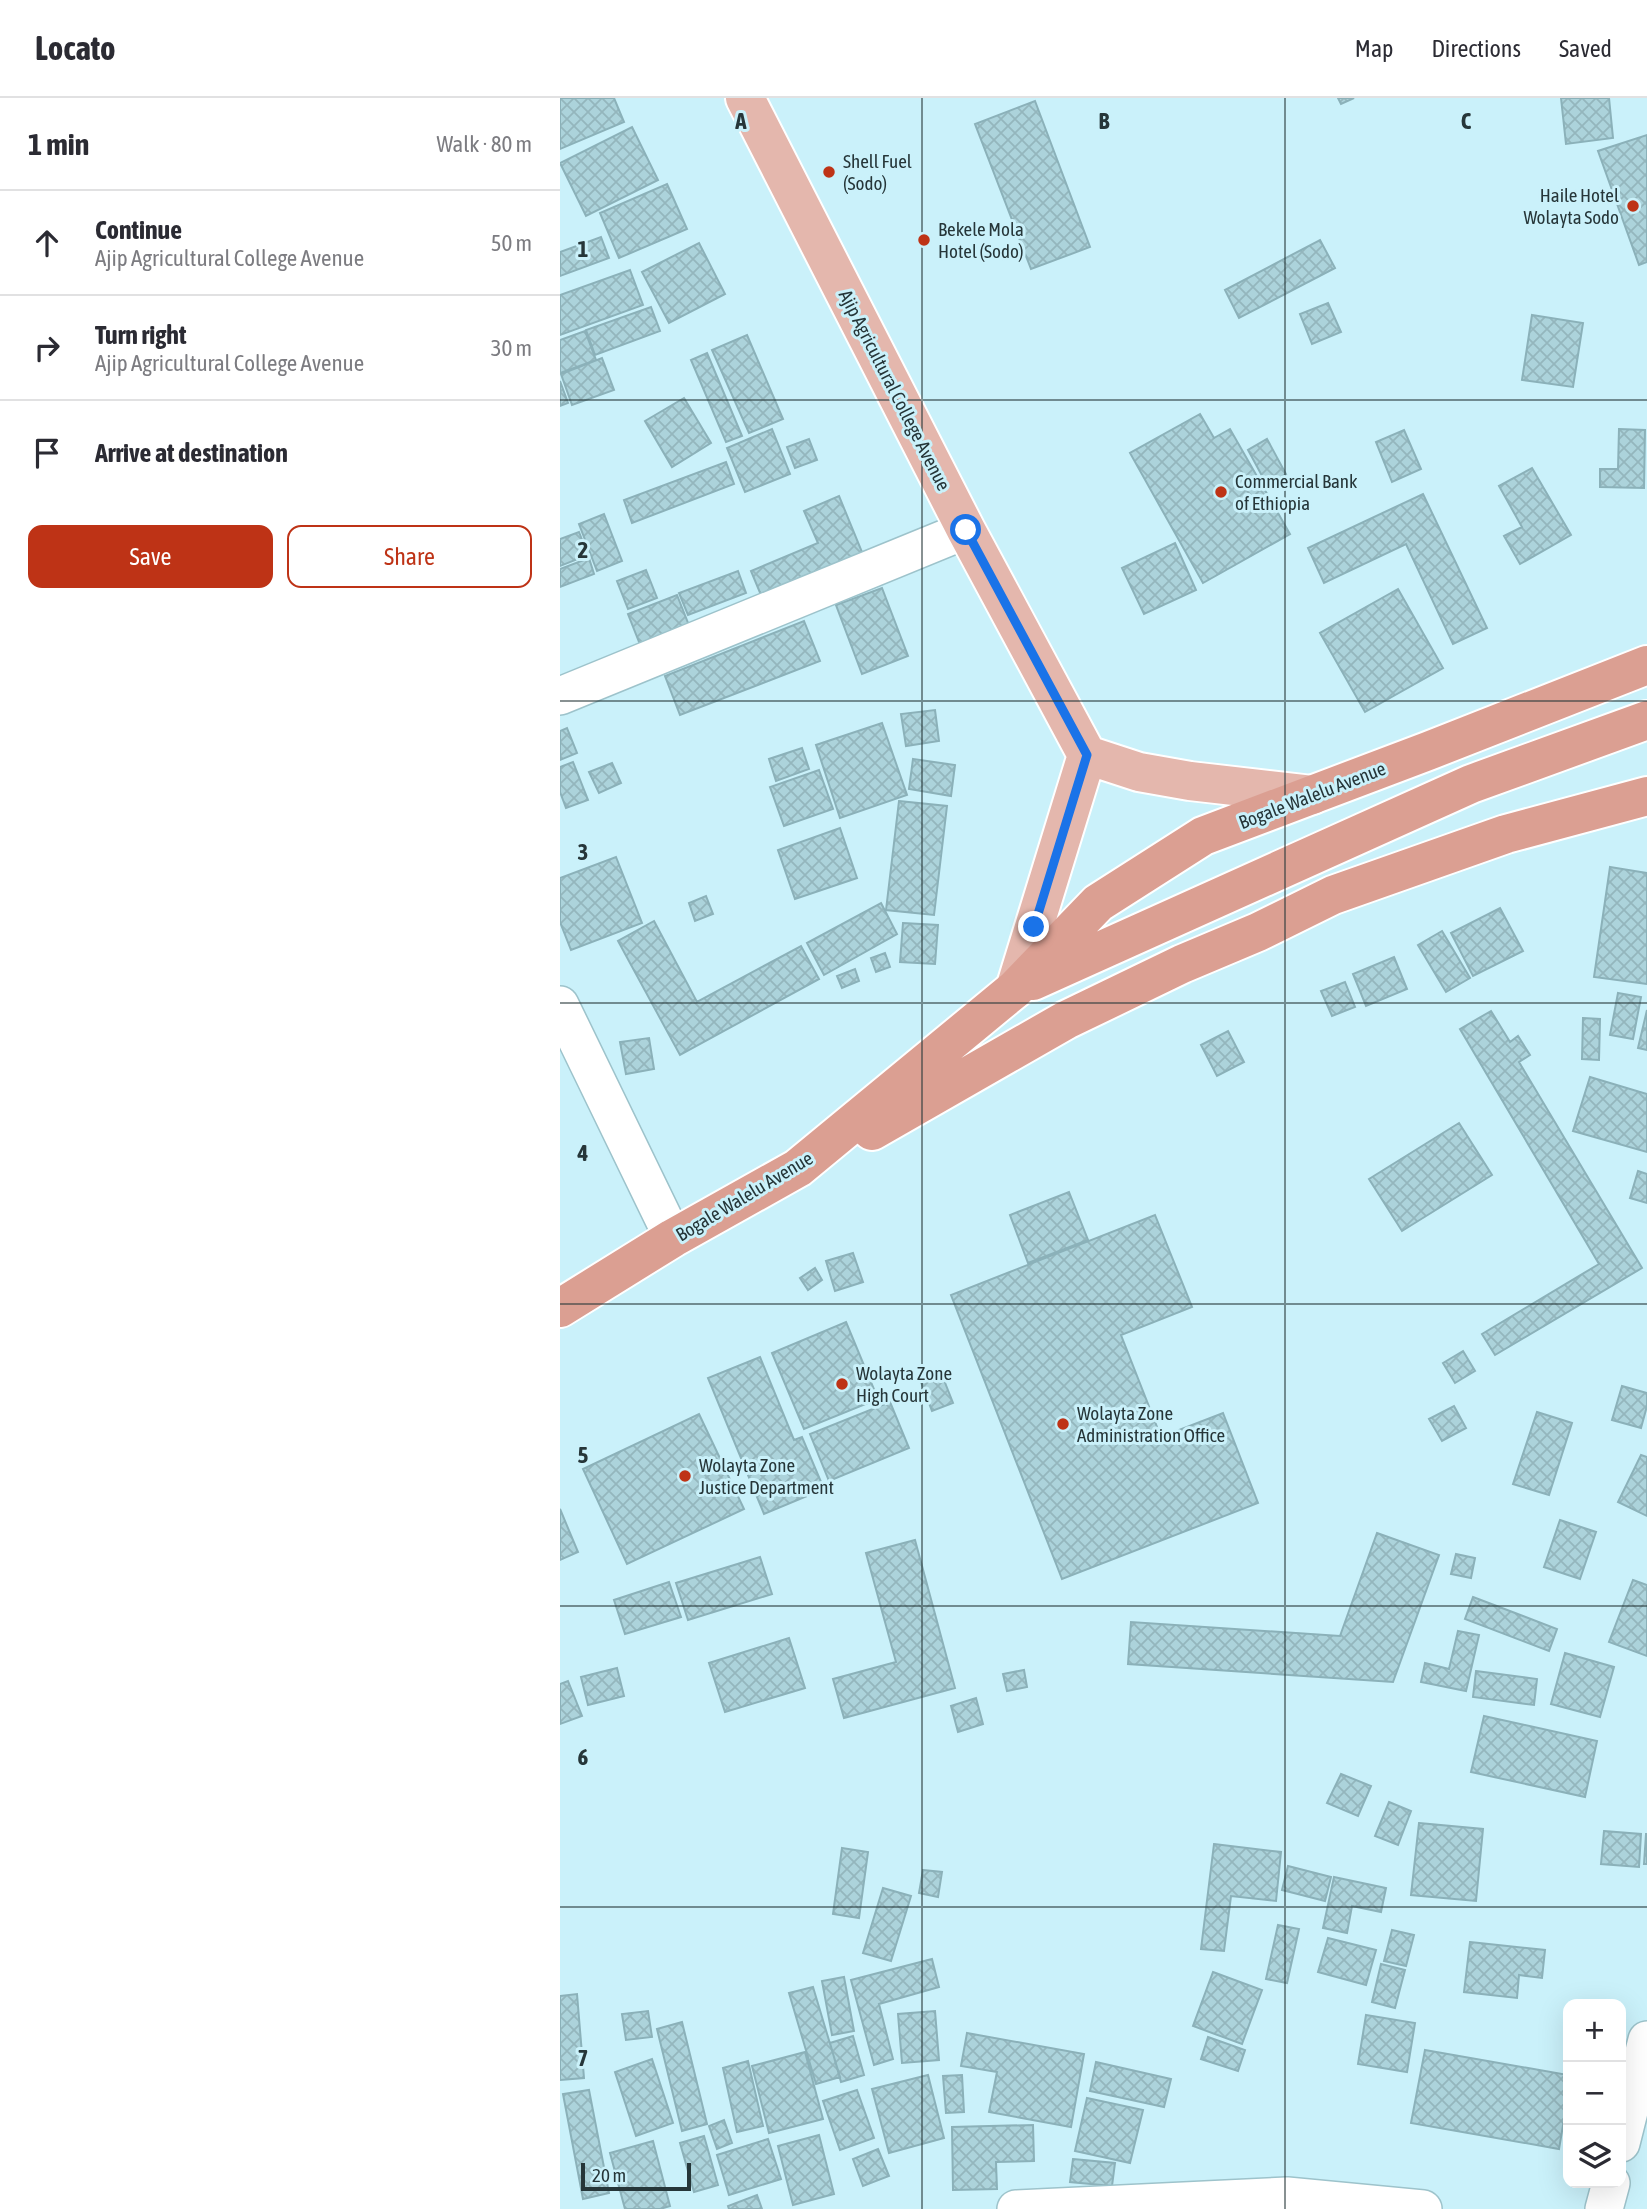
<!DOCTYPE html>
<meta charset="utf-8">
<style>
:root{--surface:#fff;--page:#f7f7f7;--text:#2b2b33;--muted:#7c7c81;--line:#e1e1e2;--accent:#be3316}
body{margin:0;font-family:"Asap Condensed",sans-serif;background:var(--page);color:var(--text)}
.controls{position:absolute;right:21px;bottom:21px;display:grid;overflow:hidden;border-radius:14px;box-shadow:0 7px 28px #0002}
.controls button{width:63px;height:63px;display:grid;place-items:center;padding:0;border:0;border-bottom:2px solid var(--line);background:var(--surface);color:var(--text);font:35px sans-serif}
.scale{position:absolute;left:21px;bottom:18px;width:110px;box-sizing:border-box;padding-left:7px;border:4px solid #263639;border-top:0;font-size:19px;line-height:24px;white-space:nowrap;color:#263639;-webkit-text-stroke:5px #caf1fa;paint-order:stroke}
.stop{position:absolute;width:21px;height:21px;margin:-16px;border:5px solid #1a73e8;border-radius:50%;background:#fff}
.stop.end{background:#1a73e8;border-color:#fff;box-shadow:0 2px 7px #0008}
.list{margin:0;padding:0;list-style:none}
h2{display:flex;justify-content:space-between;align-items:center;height:91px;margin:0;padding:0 28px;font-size:30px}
h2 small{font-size:23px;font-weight:400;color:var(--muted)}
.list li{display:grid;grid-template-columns:46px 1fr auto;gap:21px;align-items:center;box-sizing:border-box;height:105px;padding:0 28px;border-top:2px solid var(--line)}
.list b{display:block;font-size:26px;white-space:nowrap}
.list p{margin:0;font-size:23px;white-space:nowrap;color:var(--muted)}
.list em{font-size:23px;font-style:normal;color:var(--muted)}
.actions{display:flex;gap:14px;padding:21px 28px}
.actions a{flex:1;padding:16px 0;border:2px solid var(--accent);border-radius:14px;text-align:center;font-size:24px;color:var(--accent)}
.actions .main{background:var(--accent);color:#fff}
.icon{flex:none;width:38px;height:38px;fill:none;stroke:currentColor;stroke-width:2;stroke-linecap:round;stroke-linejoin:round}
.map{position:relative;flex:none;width:1087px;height:2111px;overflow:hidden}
header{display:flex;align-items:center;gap:42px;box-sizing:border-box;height:98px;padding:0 35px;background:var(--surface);border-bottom:2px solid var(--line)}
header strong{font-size:33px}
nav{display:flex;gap:38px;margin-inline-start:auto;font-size:24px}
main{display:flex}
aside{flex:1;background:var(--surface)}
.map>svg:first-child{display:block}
</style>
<header>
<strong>Locato</strong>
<nav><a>Map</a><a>Directions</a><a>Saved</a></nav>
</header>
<main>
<aside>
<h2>1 min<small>Walk · 80 m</small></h2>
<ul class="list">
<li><svg class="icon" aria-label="ahead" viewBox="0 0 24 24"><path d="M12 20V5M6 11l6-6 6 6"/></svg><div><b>Continue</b><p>Ajip Agricultural College Avenue</p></div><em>50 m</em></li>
<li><svg class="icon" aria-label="right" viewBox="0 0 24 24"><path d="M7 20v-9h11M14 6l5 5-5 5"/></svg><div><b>Turn right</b><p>Ajip Agricultural College Avenue</p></div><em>30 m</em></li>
<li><svg class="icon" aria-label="arrive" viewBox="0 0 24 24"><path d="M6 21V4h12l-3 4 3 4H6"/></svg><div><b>Arrive at destination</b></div></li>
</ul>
<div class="actions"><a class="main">Save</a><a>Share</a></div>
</aside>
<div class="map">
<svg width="1087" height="2111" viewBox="0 0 1087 2111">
<defs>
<pattern id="building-cross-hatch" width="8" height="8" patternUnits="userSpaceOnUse" patternTransform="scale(1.75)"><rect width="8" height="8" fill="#acd3db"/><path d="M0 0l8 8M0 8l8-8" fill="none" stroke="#94b6bd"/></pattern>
</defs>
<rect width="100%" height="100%" fill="#caf1fa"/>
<!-- building -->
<path fill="url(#building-cross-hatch)" stroke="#8bb1b9" stroke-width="2" d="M0,0H54L64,24L0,51Z
M778,0H794L781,6Z
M1001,0H1049L1053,40L1006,46Z
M475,3L530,149L471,171L415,26Z
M72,29L98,82L26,118L0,65Z
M1087,37V164L1079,167L1038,53Z
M107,86L127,131L59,160L40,115Z
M41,139L49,160L0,178V154Z
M760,142L775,170L679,220L665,192Z
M139,145L165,196L109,225L82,174Z
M70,172L83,207L0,237V197Z
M768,205L781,234L752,246L740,216Z
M91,209L100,233L35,257L26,232Z
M972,217L1023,225L1013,289L962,282Z
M25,233L36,262L0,275V242Z
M187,237L223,321L189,335L152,252Z
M147,255L182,338L166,344L131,262Z
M42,260L54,292L12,307L1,276Z
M0,283L8,305L0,308Z
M124,300L151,345L112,369L85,323Z
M640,316L654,340L670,331L730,436L643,485L570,355Z
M212,331L230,376L185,394L167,350Z
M1059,331L1085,332L1084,390L1040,389V371H1058Z
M844,332L861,371L832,384L816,344Z
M249,341L257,362L235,370L227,349Z
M707,341L726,376L707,387L688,352Z
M166,364L174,386L72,425L64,402Z
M972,370L1011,437L960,466L944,438L962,429L939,388Z
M863,396L927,530L893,546L846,446L764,485L748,450Z
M279,398L304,459L203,502L191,473L258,445L244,413Z
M44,416L62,463L37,473L19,426Z
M19,434L28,457L0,468V441Z
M615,445L636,492L584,516L562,470Z
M29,460L34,476L0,489V471Z
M86,472L97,500L68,511L57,483Z
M178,473L186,495L128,517L119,495Z
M322,490L348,558L302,576L276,507Z
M838,491L883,570L805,614L760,535Z
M117,497L130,530L81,549L68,516Z
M244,523L260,563L120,617L105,578Z
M375,612L379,643L346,648L341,616Z
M322,625L347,697L280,720L256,647Z
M7,630L17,655L0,662V633Z
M242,650L249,671L216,683L209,661Z
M353,661L395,667L391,698L349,691Z
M13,664L28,702L6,710L0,694V669Z
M52,665L61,685L39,695L29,674Z
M259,672L273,711L224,728L210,689Z
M339,703L387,708L374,817L326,812Z
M280,730L297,780L235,801L218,752Z
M56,759L82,825L11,852L0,824V780Z
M1050,769L1087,775V886L1034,879Z
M146,798L153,816L135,823L129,805Z
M321,805L337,836L264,877L247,845Z
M940,810L963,853L913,878L891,835Z
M94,823L137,904L241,848L259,881L120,957L58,843Z
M343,825L378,827L375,866L340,864Z
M882,833L910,880L886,894L858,847Z
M325,855L330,869L316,874L311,860Z
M834,859L847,891L806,908L793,876Z
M295,871L299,883L282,890L277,878Z
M785,884L795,909L772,918L761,893Z
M1058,895L1081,899L1073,941L1050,937Z
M1087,912V952L1078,950Z
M931,913L950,944L958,938L970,957L959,964L1082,1170L935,1257L922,1236L1039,1166L900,931Z
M1023,920L1040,921L1039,962L1022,961Z
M668,933L684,964L657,978L641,947Z
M89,940L94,971L66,976L60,944Z
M1030,979L1087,996V1054L1013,1033Z
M899,1025L932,1077L842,1133L809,1081Z
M1078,1073L1087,1076V1105L1070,1100Z
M509,1094L528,1142L468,1165L450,1117Z
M595,1117L632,1209L561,1237L601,1339L663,1315L698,1405L502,1481L391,1197Z
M293,1155L303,1184L275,1193L266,1163Z
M255,1170L262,1182L248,1192L240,1180Z
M286,1224L318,1301L244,1331L212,1255Z
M903,1253L915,1273L895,1285L883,1265Z
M200,1259L234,1342L242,1339L264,1391L204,1416L148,1280Z
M382,1277L393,1305L372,1313L361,1284Z
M1062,1288L1087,1295V1308L1081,1330L1052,1322Z
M330,1304L349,1350L269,1383L250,1336Z
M894,1308L906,1330L882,1343L869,1321Z
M977,1314L1012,1325L989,1397L953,1386Z
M139,1316L184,1411L67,1466L23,1371Z
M1081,1357L1087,1359V1418L1058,1404Z
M0,1411L18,1454L0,1462Z
M1000,1422L1036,1434L1020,1481L984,1469Z
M817,1435L879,1457L833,1584L568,1566L571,1524L780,1538Z
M355,1442L395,1590L284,1620L273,1581L336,1564L306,1455Z
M896,1456L915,1460L911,1480L891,1476Z
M200,1459L212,1496L128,1522L116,1485Z
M1073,1482L1087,1487V1558L1049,1544Z
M109,1484L121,1519L65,1536L54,1502Z
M913,1499L997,1531L989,1553L905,1521Z
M898,1533L919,1537L906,1593L861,1584L865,1565L889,1571Z
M229,1540L245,1590L165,1614L149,1565Z
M1005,1555L1054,1569L1040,1619L991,1606Z
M57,1570L64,1598L28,1607L21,1579Z
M464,1572L467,1589L447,1593L443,1576Z
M916,1573L977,1581L974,1607L913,1599Z
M8,1583L22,1618L0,1626V1586Z
M416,1600L423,1626L398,1634L391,1608Z
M924,1618L1037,1643L1025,1699L911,1674Z
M781,1676L811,1688L798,1718L767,1705Z
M829,1704L851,1713L838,1747L815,1738Z
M859,1725L923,1731L916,1803L851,1797Z
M1044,1733L1081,1736L1079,1769L1041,1766Z
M1086,1736H1087V1766H1084Z
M654,1746L721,1754L716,1803L671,1798L664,1853L641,1851Z
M282,1750L308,1754L299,1820L273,1816Z
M728,1768L771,1779L765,1803L722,1792Z
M363,1772L382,1774L378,1799L359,1795Z
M774,1779L826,1790L821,1814L792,1808L787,1835L763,1830Z
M323,1790L351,1798L331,1863L303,1855Z
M718,1827L739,1831L727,1885L706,1881Z
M832,1832L854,1837L846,1868L824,1863Z
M768,1840L816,1852L806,1887L758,1874Z
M910,1844L985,1852L982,1880L959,1877L957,1900L904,1894Z
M372,1861L379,1889L319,1906L333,1961L314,1967L291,1882Z
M821,1866L845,1872L835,1910L812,1904Z
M653,1874L702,1892L682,1946L633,1928Z
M284,1879L294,1933L272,1937L262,1883Z
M253,1889L280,1979L256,1986L229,1895Z
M17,1896L24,1980L0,1982V1898Z
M88,1913L92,1939L66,1942L62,1916Z
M375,1913L379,1962L342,1965L338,1916Z
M806,1917L855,1925L847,1974L798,1966Z
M122,1924L147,2026L122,2033L97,1931Z
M407,1935L524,1956L511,2029L429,2014L437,1974L401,1968Z
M293,1938L304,1977L281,1984L270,1945Z
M648,1939L685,1952L678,1973L641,1961Z
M865,1952L1008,1977V1998L999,2051L851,2025Z
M245,1954L263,2021L209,2035L192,1968Z
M92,1961L113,2025L76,2038L55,1974Z
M188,1963L203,2028L177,2034L163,1970Z
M536,1964L611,1981L604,2009L530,1993Z
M368,1977L384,2040L329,2055L312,1991Z
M402,1977L404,2014L386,2015L383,1978Z
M29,1992L49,2095L23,2101L3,1996Z
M297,1992L314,2040L280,2052L263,2003Z
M527,2000L583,2012L570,2065L515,2053Z
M164,2022L172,2045L157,2051L149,2028Z
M473,2027L474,2063L436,2064L437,2091L393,2092L392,2029Z
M259,2037L274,2096L233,2107L218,2048Z
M144,2038L158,2087L134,2094L120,2045Z
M208,2041L221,2081L169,2097L157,2057Z
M93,2043L110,2108L100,2111H65L50,2055Z
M318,2051L329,2078L303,2088L293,2061Z
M513,2061L555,2065L552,2088L510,2084Z
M197,2097L202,2111H169L168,2108Z"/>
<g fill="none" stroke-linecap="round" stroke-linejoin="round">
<defs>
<path id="minor" d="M0,598L406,432
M0,907L113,1140
M1061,2045L1087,1942
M456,2111L727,2098L863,2111
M1044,2111L1051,2085"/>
<path id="primary" d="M185,0L406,432L527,657L579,674L630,683L752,697
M455,891L527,657"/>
<path id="trunk" d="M473,883L911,686L1087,622
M312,1033L506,922L622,866L698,834L773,797L946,736L1087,698
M0,1210L113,1140L238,1070L455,891L538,805L643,738L868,653L1087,567"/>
</defs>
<!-- minor casing -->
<use href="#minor" stroke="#9dc3cb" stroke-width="40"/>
<!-- primary casing -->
<use href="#primary" stroke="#fff" stroke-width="42"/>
<!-- trunk casing -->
<use href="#trunk" stroke="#fff" stroke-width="42"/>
<!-- minor -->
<use href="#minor" stroke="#fff" stroke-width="37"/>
<!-- primary -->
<use href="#primary" stroke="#e4b7ad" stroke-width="38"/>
<!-- trunk -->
<use href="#trunk" stroke="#db9f92" stroke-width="38"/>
</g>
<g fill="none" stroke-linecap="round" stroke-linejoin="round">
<!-- route -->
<path stroke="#1a73e8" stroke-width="9" d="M406,432L527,657L474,829"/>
</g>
<!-- grid -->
<path fill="none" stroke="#263639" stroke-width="2" stroke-opacity="0.55" d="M362,0V2111M725,0V2111M0,302H1087M0,603H1087M0,905H1087M0,1206H1087M0,1508H1087M0,1809H1087"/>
<!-- markers -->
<g fill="#be3316" stroke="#caf1fa" stroke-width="2.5">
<circle cx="269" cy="74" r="7"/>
<circle cx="1073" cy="108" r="7"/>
<circle cx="364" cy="142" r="7"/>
<circle cx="661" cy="394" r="7"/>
<circle cx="282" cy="1286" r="7"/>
<circle cx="503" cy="1326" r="7"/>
<circle cx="125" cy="1378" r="7"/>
</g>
<g text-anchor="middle" stroke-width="6" stroke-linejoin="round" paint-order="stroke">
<!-- poi labels -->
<g font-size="19" fill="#263639" stroke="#caf1fa" text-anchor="start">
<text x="283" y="70">Shell Fuel<tspan x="283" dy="22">(Sodo)</tspan></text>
<text x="1059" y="104" text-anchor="end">Haile Hotel<tspan x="1059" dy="22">Wolayta Sodo</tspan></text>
<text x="378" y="138">Bekele Mola<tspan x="378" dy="22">Hotel (Sodo)</tspan></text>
<text x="675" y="390">Commercial Bank<tspan x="675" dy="22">of Ethiopia</tspan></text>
<text x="296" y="1282">Wolayta Zone<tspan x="296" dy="22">High Court</tspan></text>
<text x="517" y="1322">Wolayta Zone<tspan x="517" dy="22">Administration Office</tspan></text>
<text x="139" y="1374">Wolayta Zone<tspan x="139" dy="22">Justice Department</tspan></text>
</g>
<!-- street labels -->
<g font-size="19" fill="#263639" stroke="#caf1fa">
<text transform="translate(335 292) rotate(63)" y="7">Ajip Agricultural College Avenue</text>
<text transform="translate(752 697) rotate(-21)" y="7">Bogale Walelu Avenue</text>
<text transform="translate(184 1098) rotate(-31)" y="7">Bogale Walelu Avenue</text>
</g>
</g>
<g font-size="23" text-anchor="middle" font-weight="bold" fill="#263639" stroke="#caf1fa" stroke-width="6" stroke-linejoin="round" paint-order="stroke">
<text x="181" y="31">A</text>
<text x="544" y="31">B</text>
<text x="906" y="31">C</text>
<text x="23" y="159">1</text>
<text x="23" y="460">2</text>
<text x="23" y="762">3</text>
<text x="23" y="1063">4</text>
<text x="23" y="1365">5</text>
<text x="23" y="1667">6</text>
<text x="23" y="1968">7</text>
</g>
</svg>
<div class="controls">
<button>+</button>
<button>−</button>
<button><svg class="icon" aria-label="layers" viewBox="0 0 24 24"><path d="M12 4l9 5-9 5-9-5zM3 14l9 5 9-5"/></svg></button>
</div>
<div class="scale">20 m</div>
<div class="stop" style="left:406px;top:432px"></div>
<div class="stop end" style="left:474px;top:829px"></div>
</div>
</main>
